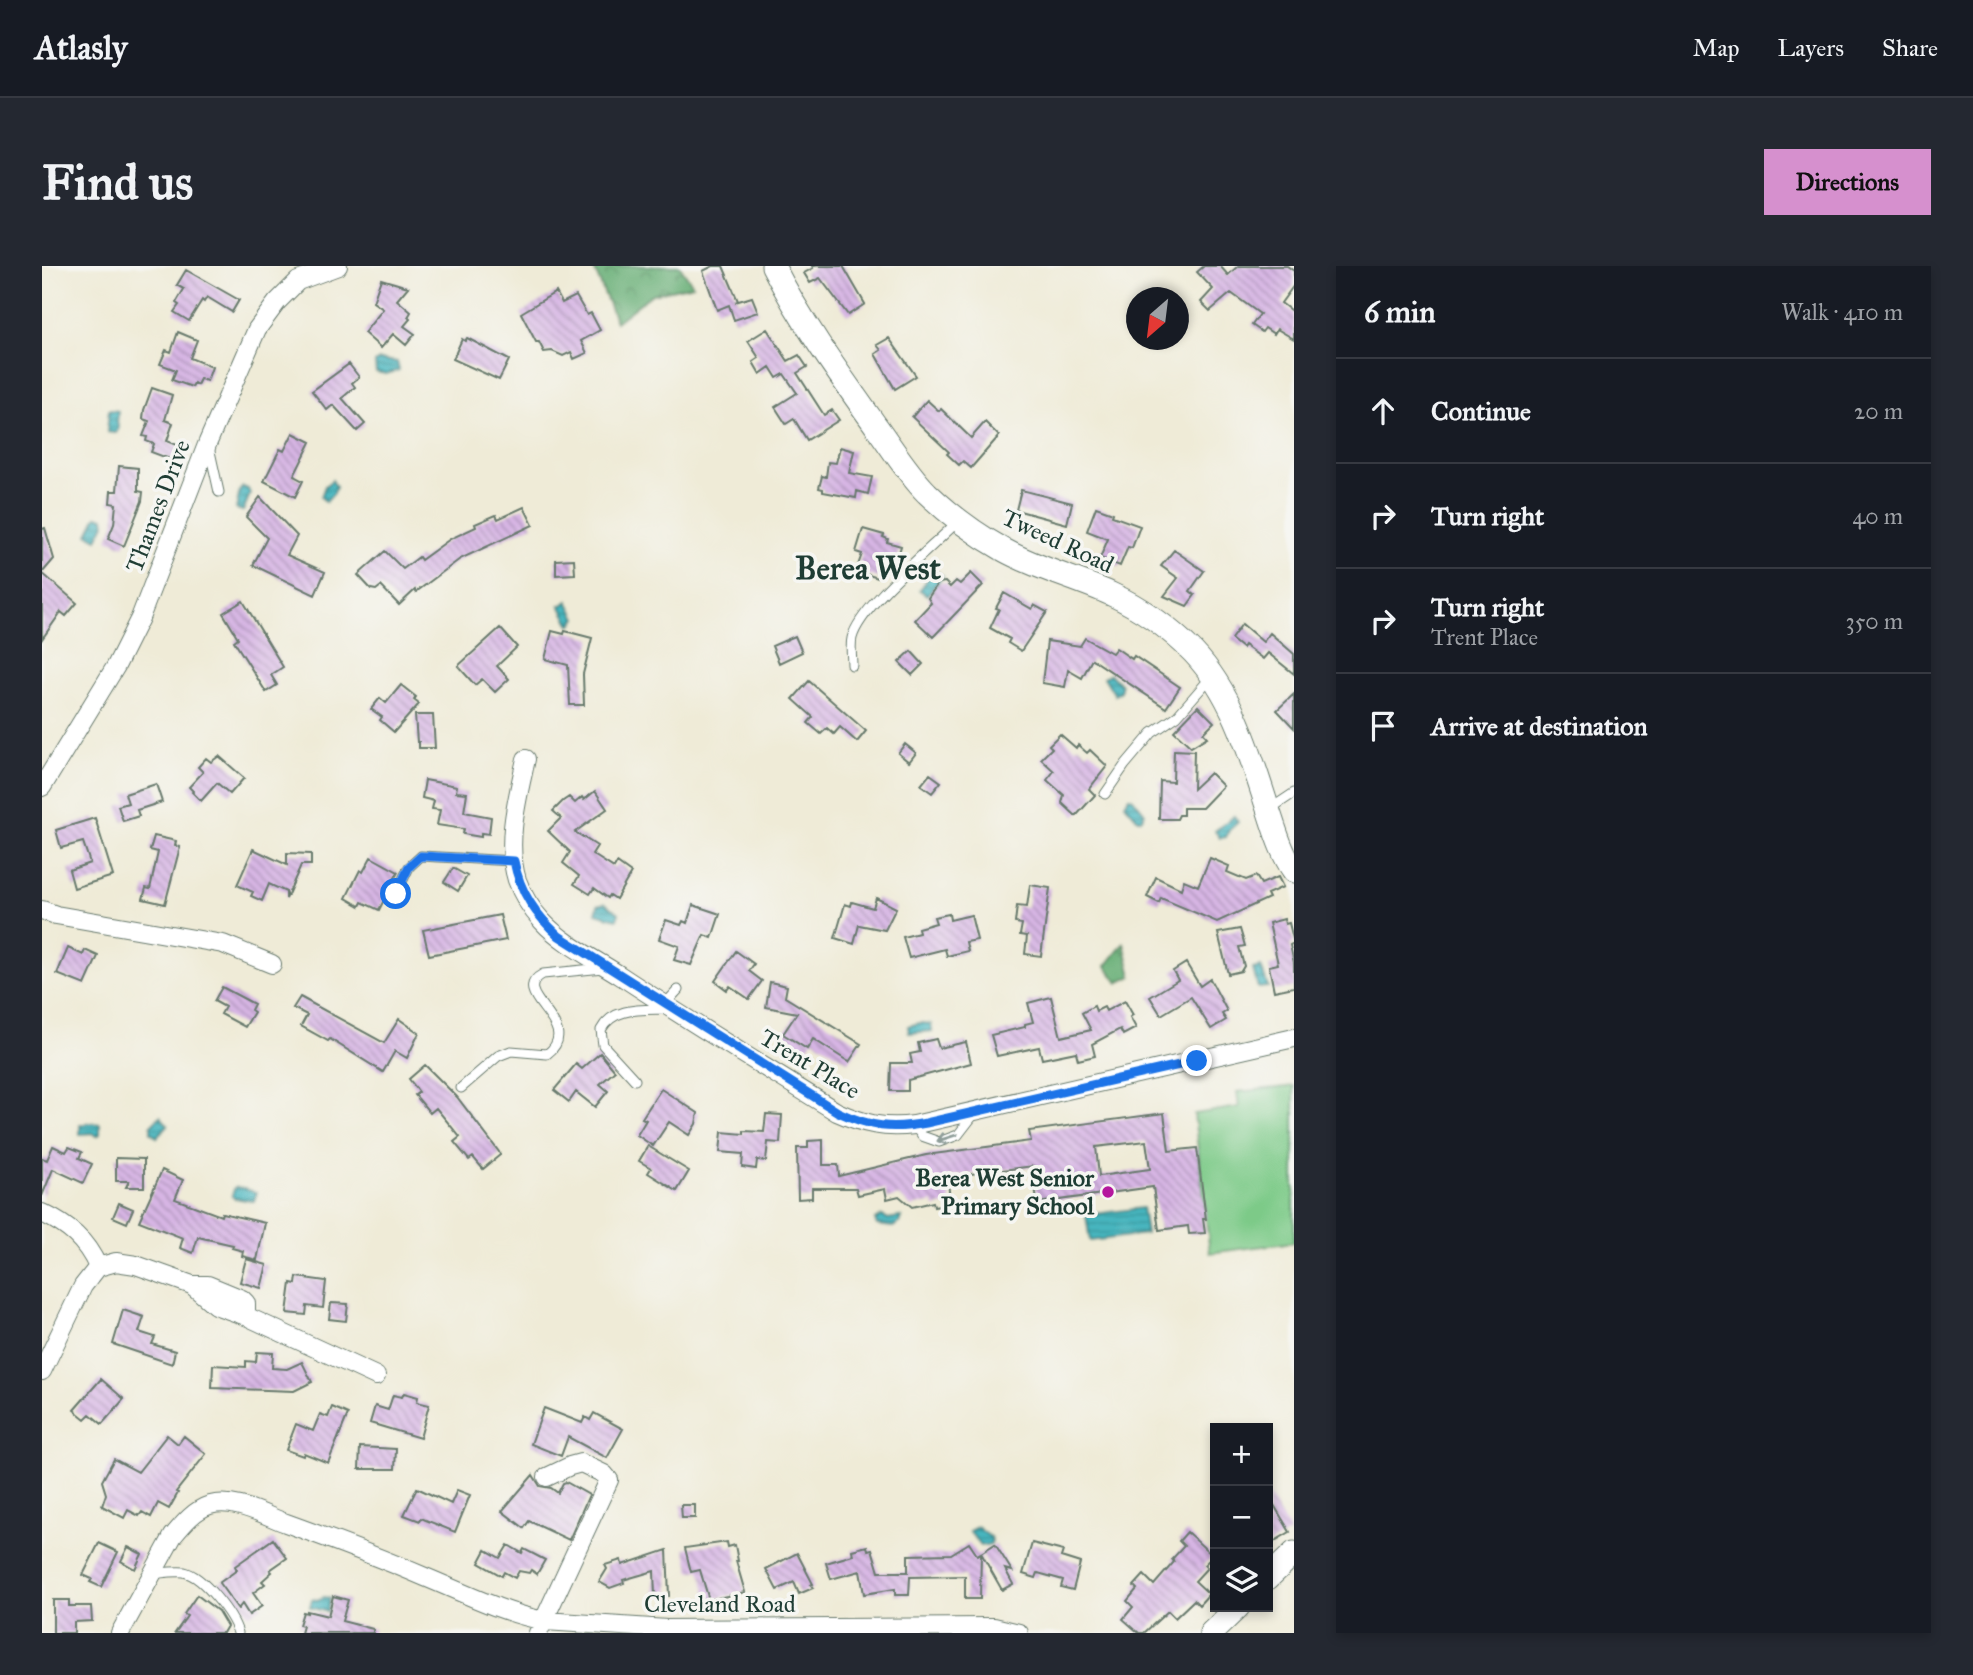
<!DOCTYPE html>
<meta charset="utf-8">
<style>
:root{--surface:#171b24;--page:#242831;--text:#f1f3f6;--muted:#9ea1a6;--line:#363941;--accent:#d690ce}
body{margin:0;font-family:"IM FELL Great Primer",serif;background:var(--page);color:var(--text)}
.controls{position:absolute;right:21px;bottom:21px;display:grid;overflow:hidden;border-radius:0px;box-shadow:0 4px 10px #0003}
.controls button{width:63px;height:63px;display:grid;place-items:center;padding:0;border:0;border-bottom:2px solid var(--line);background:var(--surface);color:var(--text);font:35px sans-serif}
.compass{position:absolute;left:1084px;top:21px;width:63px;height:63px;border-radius:50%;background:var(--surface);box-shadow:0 4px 10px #0003;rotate:208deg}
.stop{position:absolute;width:21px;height:21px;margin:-16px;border:5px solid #1a73e8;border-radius:50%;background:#fff}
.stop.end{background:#1a73e8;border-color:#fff;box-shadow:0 2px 7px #0008}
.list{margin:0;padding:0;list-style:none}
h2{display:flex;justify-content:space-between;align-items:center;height:91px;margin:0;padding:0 28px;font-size:30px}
h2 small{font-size:23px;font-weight:400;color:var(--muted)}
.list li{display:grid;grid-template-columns:46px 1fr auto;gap:21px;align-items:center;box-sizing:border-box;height:105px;padding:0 28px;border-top:2px solid var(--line)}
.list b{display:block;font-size:26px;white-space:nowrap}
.list p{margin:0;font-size:23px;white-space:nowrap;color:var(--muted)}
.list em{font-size:23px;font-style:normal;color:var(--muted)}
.icon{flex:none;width:38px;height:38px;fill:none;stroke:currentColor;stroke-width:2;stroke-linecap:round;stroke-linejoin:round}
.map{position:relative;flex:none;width:1252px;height:1367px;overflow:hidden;border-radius:0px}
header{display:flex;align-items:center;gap:42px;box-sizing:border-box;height:98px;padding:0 35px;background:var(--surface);border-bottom:2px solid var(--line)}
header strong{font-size:33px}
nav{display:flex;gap:38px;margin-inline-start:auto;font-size:24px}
.intro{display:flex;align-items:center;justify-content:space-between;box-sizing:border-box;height:168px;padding:0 42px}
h1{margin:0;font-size:49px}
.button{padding:18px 32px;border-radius:0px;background:var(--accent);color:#111;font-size:24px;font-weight:700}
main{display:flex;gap:42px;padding:0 42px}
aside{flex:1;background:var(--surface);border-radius:0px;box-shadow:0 4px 10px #0003}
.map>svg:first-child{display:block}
</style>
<header>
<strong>Atlasly</strong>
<nav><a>Map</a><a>Layers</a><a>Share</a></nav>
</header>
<div class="intro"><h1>Find us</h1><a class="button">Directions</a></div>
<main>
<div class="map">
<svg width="1252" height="1367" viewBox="0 0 1252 1367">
<defs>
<pattern id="forest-crowns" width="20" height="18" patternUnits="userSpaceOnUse" patternTransform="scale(1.75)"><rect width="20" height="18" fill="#66ae74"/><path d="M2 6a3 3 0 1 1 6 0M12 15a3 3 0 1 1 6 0" fill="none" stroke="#538f60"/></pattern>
<pattern id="water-rules" width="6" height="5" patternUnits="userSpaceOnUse" patternTransform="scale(1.75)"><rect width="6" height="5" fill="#47b6bf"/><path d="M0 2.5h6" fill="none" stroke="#3b959c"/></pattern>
<pattern id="building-back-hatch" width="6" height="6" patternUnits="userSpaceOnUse" patternTransform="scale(1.75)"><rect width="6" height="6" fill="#d7b5e4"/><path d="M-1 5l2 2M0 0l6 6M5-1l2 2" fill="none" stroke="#ae94ba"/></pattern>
</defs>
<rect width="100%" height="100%" fill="#f6f6f2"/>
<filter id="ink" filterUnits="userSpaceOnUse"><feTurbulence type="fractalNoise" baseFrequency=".0143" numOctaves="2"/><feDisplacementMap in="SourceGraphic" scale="14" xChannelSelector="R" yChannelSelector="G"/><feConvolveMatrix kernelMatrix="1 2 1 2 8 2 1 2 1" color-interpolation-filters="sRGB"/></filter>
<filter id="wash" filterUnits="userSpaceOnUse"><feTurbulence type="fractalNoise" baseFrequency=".00686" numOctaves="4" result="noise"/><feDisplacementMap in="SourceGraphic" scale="28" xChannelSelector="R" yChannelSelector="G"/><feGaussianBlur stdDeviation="1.57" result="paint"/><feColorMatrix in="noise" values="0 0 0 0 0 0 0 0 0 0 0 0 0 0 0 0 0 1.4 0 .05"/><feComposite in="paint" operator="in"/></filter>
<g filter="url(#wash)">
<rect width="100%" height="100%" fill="#efebd7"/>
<!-- forest -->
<path fill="url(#forest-crowns)" stroke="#427654" stroke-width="2" d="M551,0H638L651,19L610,28L574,56Z
M1082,677L1090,710L1076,717L1064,700Z"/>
<!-- green -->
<path fill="#7dca88" stroke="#4e845e" stroke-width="2" d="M1252,820V976L1168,987L1152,848L1197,841L1195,826Z"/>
<!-- water -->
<path fill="url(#water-rules)" stroke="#337a7a" stroke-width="2" d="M337,94L355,96L357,104L344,108L334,106L333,97Z
M67,144L76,145L75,157L77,162L74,167L65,166Z
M290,214L294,221L292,227L284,236L279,231L283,220Z
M201,221L206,223L208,228L201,245L194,243L198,224Z
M55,250L62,252L63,258L55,273L46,268Z
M892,304L901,310L885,329L878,324Z
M526,335L535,352L529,359L518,339H521Z
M1068,408L1079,419V425L1073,429L1062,411Z
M1087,531L1091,532L1103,547L1099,553H1096L1083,538Z
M1192,550L1196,556L1187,564L1184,571L1178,572L1173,565Z
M563,637L577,647L575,653L554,647L556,639Z
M1219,701L1226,721L1216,722L1211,703Z
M878,757L889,758L890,765L867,767L866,760Z
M118,850L126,859L115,871L109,866V859Z
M48,857L58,858V868L55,870L51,867L38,868V859Z
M193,921L202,922L215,927L212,935L192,932L190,929Z
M1100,942L1104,968L1048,975L1044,949Z
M840,950L846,953L859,951L857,957L851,961L835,959L833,954Z
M935,1261L949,1272V1278L939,1280L927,1265Z
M282,1331L288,1332L285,1346L268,1341L270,1333L275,1334Z"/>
<g id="blocks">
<!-- building -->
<path fill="url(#building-back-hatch)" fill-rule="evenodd" d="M671,0H681L696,35L693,36L710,31L716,46L692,54L687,39L675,44L661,5Z
M770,0H801L823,38L806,49L778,12L768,17L762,7L771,2Z
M1162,0H1178L1186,9L1196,0H1245L1252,5V19L1239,37L1252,47V73L1235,63L1232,68L1223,62L1220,66L1210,59L1218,48L1189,27L1168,45L1159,36L1171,23L1155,6Z
M144,4L197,34L190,46L165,31L162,36L160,34L147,55L132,46L137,39L134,37L142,23L135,19Z
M339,13L366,21L355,34L369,46L366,51L368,53L362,60L373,68L364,79L351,68L339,82L322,67L341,43L331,36Z
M514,26L520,37L534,30L545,49L549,47L558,64L539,75L545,87L532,93L529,86L521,90L510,85L502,86L497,76H494L479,47Z
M725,63L746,95L757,89L765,101L755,107L782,149L790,144L797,154L765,174L752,153L744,158L733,141L755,127L742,108L735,112L728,101L718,108L711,96L717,92L706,75Z
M136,66L155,74L148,92L170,101L165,115L158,113L155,119L152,117L150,121L130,114L134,104L118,98L124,84L129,86Z
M425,72L467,94L457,114L411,93L420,73L423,75Z
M847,72L874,110L853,123L833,88L839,84L835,79Z
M307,98L317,111L310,117L313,121L300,132L323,158L315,165L291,139L285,144L270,125Z
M110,122L130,129L123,154L131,157L125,175L138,180L133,195L109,186L112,178L104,175L105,171L101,170L107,155L101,153L102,144Z
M885,134L897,145L899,143L929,172L943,156L957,170L929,202L921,195L917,199L905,188L907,186L870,151Z
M251,167L269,176L252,210L261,215L253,231L222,215L238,183L242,185Z
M798,181L812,185L807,207L830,211L826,228L815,225L814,232L781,226V223L777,222L780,210L784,211L786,196L794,197Z
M77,200L96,202V225L101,226L100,235L82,280L66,273L72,258L74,238L68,237L69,225H75Z
M979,224L1030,237L1025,258L974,244Z
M218,231L255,270L245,289L283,306L273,329L211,299L225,272L204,251Z
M482,241L491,259L418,293L374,326L373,324L357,339L339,320L334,324L329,323L316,309L343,285L361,303L377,291L379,294L408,273L434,261L433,258L454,249L456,253Z
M1054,241L1071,247L1070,250L1098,260L1090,282L1086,281L1078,300L1058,292L1066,273L1045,265Z
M3,262L12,293L0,307L35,337L24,350L19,346L0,373V263Z
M821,263L842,269L841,271L846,273L845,276L859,280L851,307L839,304L836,312L814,305L820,288L814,286Z
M1132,284L1162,305L1148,325L1153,329L1145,340L1122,330L1136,312L1119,300Z
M532,293L533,308L514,309V294Z
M929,307L941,319L891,371L873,354L889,337L886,332L896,317L903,316L908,321L914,315L918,318Z
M962,327L990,343L992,339L1005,346L979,385L966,377L968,373L948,362L957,343L954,342Z
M201,335L241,401L229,409L235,419L224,426L192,375L196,372L181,347Z
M1200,358L1221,376L1228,367L1252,388V408L1226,387L1221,393L1202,379L1200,382L1189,373Z
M458,362L475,381L455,400L467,413L453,426L440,413L433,419L416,400Z
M510,365L522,368L523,365L550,372L541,408L542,439H528L526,399L503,393Z
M753,370L760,386L737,397L730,380Z
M1043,372L1070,387L1074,382L1090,393L1092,390L1138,421L1124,442L1050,393L1040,412L1026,404L1023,421L1000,417L1005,375L1038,380Z
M869,385L881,398L870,409L857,396Z
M767,415L824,465L815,476L798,461L792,468L785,462L779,468L766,457L771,451L751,433Z
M359,419L374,431L372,434L377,438L352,466L338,454L340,451L329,443L338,432L344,437Z
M1252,428V462L1235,444Z
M1156,440L1172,456L1161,467L1165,471L1149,481L1132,465Z
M373,449H391L393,482H377V476H375Z
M1018,468L1034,482L1036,479L1045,487L1048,484L1065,500L1047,523L1053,529L1034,550L1020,537L1022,529L1005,514L1012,505L999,493L1010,482L1007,479Z
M863,478L874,487L867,496L856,487Z
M1132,484L1152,485L1151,523L1168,507L1181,520L1160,542H1141V549H1137L1135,553H1117L1118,515L1131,516Z
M177,490L202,512L188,528L175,517L159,535L150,526L151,525L147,521L161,506L156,501L164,492L169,496Z
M888,508L899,516L890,527L879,519Z
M383,514L415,520L414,526L425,527L422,546L449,551L447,568L439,567V571L421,568L422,563L395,559L398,544L390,543L392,535L380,532Z
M114,518L120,536L95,544L97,550L81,555L76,540L86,537L83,528Z
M553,525L565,543L533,566L555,580L550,588L572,602L575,597L589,607L574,633L568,629L566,632L552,622L548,628L532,618L537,610L521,597L528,586L506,565L519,552L511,545L521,535L527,531L533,537L540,531L542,534Z
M53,552L71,610L32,622L27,604L48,597L41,576L19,582L14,564Z
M112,570L134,575L133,580L138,581L123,638L101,633L104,622L108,623L116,586L108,584Z
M211,583L245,599V587L269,588V599H259L244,633V626L227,618L220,635L209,630L211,626L195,619Z
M329,591L356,606L337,644L320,636L318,640L304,632L318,604L321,606Z
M1168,592L1187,600L1185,606L1204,614L1214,610L1219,618L1236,611L1241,621L1225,628L1227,632L1175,656L1119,632L1117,637L1105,631L1114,611L1139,623L1142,614L1156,620Z
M411,602L425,610L416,625L402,616Z
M988,619L1008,622L999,690L983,688L985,670L978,669L980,658L973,657L975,640L985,641Z
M834,632L854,642L843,664L817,659L812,678L793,672L803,638L809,640L810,636L831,642Z
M651,639L678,648L670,672L662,669L649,699L632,694L637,680L617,673L624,654L639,659L641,655L645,657Z
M907,648L908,654L929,649L935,674L924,676L926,685L905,690L903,683L867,692L861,671L877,667L876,662L894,657L892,651Z
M458,649L464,674L387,689L381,664Z
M1242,653L1243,658L1247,657L1252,677L1248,679L1252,697V721L1232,725L1227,700L1236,698L1227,657Z
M1198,663L1203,680L1197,681L1202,700L1199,705L1186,708L1176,667Z
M26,682L41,689L43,684L56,690L43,719L15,708Z
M694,685L712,698L707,705L720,715L707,733L688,720L685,724L673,715Z
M1144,697L1158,720L1168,713L1185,745L1180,748L1184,754L1169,763L1149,731L1119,749L1108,731L1136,714L1131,705Z
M728,716L745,720L743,731L819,778L807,796L771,773L765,783L741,768L755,747L724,741Z
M180,721L212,738L209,744L212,746L203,761L179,748L183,741L172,735Z
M258,731L342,777L357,753L377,767L365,792L353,785L341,806L288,773L286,775L259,760L265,749L251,742Z
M1009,731L1019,771L1049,764L1040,747L1052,740L1054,745L1062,741L1064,745L1083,735L1091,749L1088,751L1094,762L1081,769L1078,763L1050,778L1053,790L1036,794L1034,786L1000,793L997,781L955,790L949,769L983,761V758L991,756L986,737Z
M894,773L897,782L924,776L929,797L866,814V825H848L849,797H870L868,788L878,786L876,777Z
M558,787L573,805L558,818L566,825L553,841L534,826L527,836L512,824L534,798L540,803Z
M383,799L415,831L457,886L458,889L441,903L431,891L427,894L412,876L418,871L394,842L388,847L373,829L377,826L367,813Z
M619,823L656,847L654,858L647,869L627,856L611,880L595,869L604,854L600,852Z
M1122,847L1127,885L1155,882L1164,953H1161L1163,967L1147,968L1146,960L1117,964L1111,921L995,937L991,900L905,911L909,938L892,941L891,936L870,941L857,930L845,933L843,923L816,929L814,922H770V932L756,933L755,882H766V875L781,874V899H796L797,910L884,889L989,875L987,865ZM1104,875L1108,903L1057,910L1054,881Z
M724,848L740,849L738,877L726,876L724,895L715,894L714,903L700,901L701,888L678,886L680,866L702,868V865L722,866Z
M11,880L24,886L27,881L40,886L37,892L50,898L41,917L11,903L0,930V892L5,894Z
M606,880L647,905L635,925L606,907L609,902L597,895Z
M74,892L102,893V921H84L87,915H74Z
M120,904L141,914L133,933L179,950L180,947L223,957L215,994L200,990L201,985L190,982L191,979L156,971L151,987L138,982L141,972L97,955Z
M77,937L91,943L85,957L71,951Z
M204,993L225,999L219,1022L198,1016Z
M255,1011L284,1015L281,1042L265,1040L264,1049L245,1047L249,1017L254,1018Z
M289,1037L306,1038L304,1055L287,1053Z
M81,1044L102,1051L97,1066L113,1071L110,1078L133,1085L130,1098L71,1078Z
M215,1086L231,1087L230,1102L245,1103L260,1096L270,1116L252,1125L170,1122L171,1099L204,1101V1095L214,1096Z
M59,1113L82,1133L60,1158L48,1148L43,1153L32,1144Z
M362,1127L376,1131L375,1136L387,1139L378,1172L328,1157L333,1140L346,1144L351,1129L360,1131Z
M290,1141L306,1148L286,1197L262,1187L261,1190L244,1184L254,1158L271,1165L278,1148L286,1151Z
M502,1142L540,1157L543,1151L548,1154L552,1147L581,1163L565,1192L526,1171L519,1190L489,1178Z
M125,1169L136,1178L142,1170L164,1188L134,1226L136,1227L127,1243L116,1237L109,1251L100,1246L97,1250L86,1244L82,1252L60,1240L64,1228L60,1215L72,1193L96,1206Z
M318,1181L354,1183L353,1203H317Z
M491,1209L498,1220L509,1222L516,1227L521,1217L524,1216L547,1229L527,1274L487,1255L482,1262L460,1245Z
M375,1222L409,1238L415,1224L428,1229L413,1266L379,1252L378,1255L362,1249Z
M1226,1229L1248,1266L1226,1279Z
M639,1239H653V1252H640Z
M1145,1266L1171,1290L1162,1299L1165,1302L1153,1315L1167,1328L1157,1339L1152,1334L1133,1352L1126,1345L1102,1367H1097L1081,1353L1091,1341L1085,1335L1095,1323L1092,1320L1102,1309L1112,1319L1132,1296L1130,1293L1142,1280L1137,1275Z
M231,1273L245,1292L228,1304L230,1306L220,1315L223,1318L211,1327L220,1340L207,1349L200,1338L196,1343L177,1317L195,1304L193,1300Z
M685,1276L686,1281L693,1279L696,1295H694L703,1326L667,1334L658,1304L649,1306L643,1282Z
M57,1277L76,1286L59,1321L48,1316L50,1313L41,1309Z
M927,1277L935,1289L939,1287L938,1333H923V1310L868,1311L867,1329H853V1323L822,1328L818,1305L789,1313L784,1297L811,1289L810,1284L825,1280L826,1284L830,1283L837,1306H866V1289L909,1288Z
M990,1277L1021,1285L1019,1291L1038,1297L1031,1324L1019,1321L1021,1314L996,1307L994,1312L981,1308Z
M953,1278L970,1305L963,1303L971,1318L960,1324L939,1287Z
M466,1279L480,1287L482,1283L503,1294L495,1308L489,1304L487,1307L477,1305L473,1312L462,1306L460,1310L437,1297L444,1284L458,1292Z
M86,1281L100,1288L93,1303L79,1295Z
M625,1284L627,1330H613L612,1305L581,1314L582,1317L568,1322L557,1316L565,1303L563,1299L579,1294L580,1299Z
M755,1287L771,1318L769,1319L771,1322L757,1328L752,1316L735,1324L724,1303Z
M155,1329L176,1345L185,1360L181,1367H133L145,1350L142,1348Z
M291,1330L306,1334L300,1355L331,1363V1367H259L261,1360L257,1359L261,1346L265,1347V1345L286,1350Z
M11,1334H27V1340H49L50,1355L32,1356V1367H11Z"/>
</g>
</g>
<g filter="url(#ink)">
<use href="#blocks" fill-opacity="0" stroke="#687a6d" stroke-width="2"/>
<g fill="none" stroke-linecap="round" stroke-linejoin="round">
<defs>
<path id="service" d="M167,181L177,226
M810,399C810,391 808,380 810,372C818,340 891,281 916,255
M1063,528L1083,499L1110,467L1135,450L1170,410
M1228,543L1252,527
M354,628L367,601L379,590L472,595
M623,738L636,724
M593,814L561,779L559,764C571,740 602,744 625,743
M419,822L456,790L469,785L505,788C544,758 463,728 501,708L561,702
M872,859L880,870L897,876L916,869L933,847
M109,1308C120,1307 132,1305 142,1306C161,1310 191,1349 196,1367"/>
<path id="minor" d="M484,493C476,530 463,576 475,614C480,628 490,644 500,655C521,678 553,693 579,710C650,757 723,801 795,846C822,858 843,863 872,859L1252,772
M0,521L74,400L98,352L166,176L215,63L235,36L256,15L296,0
M0,644L14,649L181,678L230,698
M0,947C27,960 44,974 56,1001
M150,1019L173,1039L204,1050L334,1110
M0,1105L41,1020L56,1001L74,996L94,999L150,1019H166L200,1033L204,1037V1050
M78,1367L131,1270C141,1258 152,1244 168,1239C192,1232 222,1249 244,1257C291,1274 337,1291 383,1311C422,1327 461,1347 503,1355L625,1363L952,1361L977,1367
M496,1367L567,1214L562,1208L539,1197L528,1200L505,1211"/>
<path id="tertiary" d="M731,0C760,57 797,108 834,160C850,182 866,208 885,227C908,249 935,269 962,284C996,303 1034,312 1069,328C1100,342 1127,362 1151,386C1190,427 1207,484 1224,537C1232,560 1238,585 1252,605
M1226,1312L1252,1287
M1169,1367L1196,1341"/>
</defs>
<!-- service casing -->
<use href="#service" stroke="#687a6d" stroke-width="11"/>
<!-- minor casing -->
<use href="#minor" stroke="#687a6d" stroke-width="20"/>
<!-- tertiary casing -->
<use href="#tertiary" stroke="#687a6d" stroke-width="25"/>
<!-- service -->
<use href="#service" stroke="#fff" stroke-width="9"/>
<!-- minor -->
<use href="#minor" stroke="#fff" stroke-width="18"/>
<!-- tertiary -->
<use href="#tertiary" stroke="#fff" stroke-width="23"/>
</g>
<!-- one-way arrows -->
<defs><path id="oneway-shaft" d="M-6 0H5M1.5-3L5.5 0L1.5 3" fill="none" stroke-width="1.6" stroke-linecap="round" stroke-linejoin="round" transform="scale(1.75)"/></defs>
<use stroke="#8f9e9a" href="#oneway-shaft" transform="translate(905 872) rotate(162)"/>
</g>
<g fill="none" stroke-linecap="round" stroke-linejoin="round" filter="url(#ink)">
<!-- route -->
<path stroke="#1a73e8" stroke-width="9" d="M354,628L367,601L379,590L472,595C478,627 494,649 517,670L796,846C829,861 849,864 884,857L1155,795"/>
</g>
<!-- markers -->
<circle fill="#b5179e" stroke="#f6f6f2" stroke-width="2.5" cx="1066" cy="926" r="7"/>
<g text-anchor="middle" stroke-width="7" stroke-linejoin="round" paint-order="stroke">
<!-- street labels -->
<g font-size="24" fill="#1f3d34" stroke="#f6f6f2">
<text transform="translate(116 240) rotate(-69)" y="8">Thames Drive</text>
<text transform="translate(1016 275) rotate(25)" y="8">Tweed Road</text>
<text transform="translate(768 798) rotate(31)" y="8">Trent Place</text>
<text x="678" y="1346">Cleveland Road</text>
</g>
<!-- poi labels -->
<g font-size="24" font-weight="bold" fill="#1f3d34" stroke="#f6f6f2" text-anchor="end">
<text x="1052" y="920">Berea West Senior<tspan x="1052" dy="28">Primary School</tspan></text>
</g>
<!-- district labels -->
<g font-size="32" font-weight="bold" fill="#1f3d34" stroke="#f6f6f2">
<text x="826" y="313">Berea West</text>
</g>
</g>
</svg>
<div class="controls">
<button>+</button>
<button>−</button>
<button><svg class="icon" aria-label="layers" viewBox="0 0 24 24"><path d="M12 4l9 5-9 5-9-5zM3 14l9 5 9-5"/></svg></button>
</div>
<svg class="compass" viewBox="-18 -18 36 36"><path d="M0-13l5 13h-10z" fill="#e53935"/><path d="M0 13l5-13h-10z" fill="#9ea1a6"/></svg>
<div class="stop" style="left:354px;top:628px"></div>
<div class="stop end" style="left:1155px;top:795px"></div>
</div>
<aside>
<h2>6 min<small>Walk · 410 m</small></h2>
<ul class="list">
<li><svg class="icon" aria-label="ahead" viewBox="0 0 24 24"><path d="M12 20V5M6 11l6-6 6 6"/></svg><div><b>Continue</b></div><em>20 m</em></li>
<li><svg class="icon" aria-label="right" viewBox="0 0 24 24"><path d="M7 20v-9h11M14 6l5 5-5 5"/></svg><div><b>Turn right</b></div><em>40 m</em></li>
<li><svg class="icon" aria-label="right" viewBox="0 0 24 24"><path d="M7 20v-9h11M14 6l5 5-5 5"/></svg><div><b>Turn right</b><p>Trent Place</p></div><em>350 m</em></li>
<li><svg class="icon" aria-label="arrive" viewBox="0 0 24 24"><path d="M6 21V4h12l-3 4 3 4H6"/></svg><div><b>Arrive at destination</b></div></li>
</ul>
</aside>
</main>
